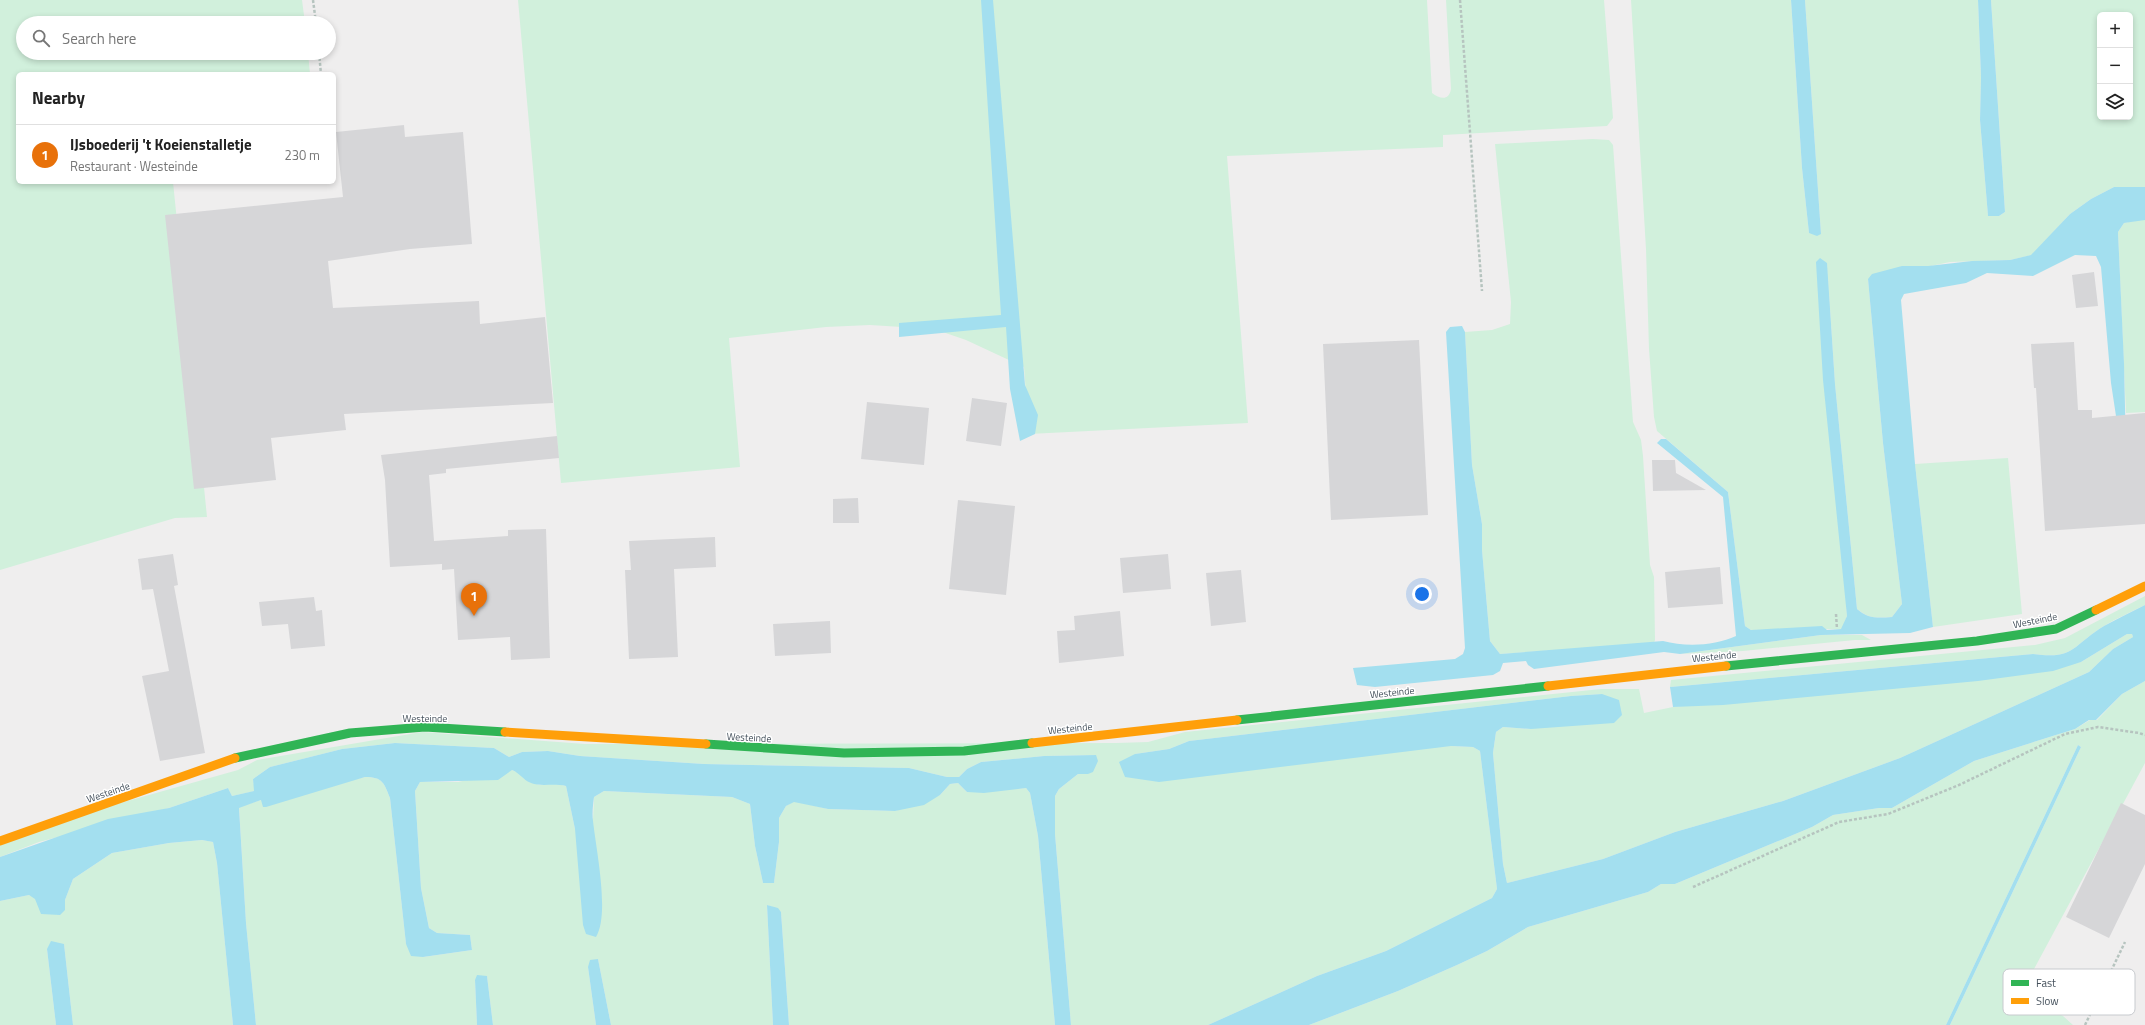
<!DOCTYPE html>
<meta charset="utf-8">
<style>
:root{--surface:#fff;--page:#f2f2f2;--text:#222;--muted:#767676;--line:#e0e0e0;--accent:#80878e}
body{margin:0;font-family:"Titillium Web",sans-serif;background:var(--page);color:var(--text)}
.controls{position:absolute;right:12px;top:12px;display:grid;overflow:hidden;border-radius:6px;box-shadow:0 2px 6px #0003}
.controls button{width:36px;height:36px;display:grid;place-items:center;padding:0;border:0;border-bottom:1px solid var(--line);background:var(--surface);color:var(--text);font:20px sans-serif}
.you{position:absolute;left:1422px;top:594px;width:14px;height:14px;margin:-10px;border:3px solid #fff;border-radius:50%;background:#1a73e8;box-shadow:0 0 0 6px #1a73e833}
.badge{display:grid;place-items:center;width:26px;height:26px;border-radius:50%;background:var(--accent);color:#fff;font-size:13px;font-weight:700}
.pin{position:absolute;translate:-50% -33px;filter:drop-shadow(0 1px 2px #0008)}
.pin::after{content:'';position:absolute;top:21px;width:14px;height:12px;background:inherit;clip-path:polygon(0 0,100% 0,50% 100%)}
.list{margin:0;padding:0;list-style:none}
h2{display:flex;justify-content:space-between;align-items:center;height:52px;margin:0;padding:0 16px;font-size:17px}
h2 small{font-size:13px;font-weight:400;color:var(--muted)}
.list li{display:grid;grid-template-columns:26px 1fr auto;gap:12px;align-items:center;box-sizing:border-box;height:60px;padding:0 16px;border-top:1px solid var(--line)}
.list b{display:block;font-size:15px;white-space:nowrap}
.list p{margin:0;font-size:13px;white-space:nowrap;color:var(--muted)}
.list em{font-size:13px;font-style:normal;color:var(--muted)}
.icon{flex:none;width:22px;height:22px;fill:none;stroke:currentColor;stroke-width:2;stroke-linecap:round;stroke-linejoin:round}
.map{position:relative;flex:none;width:2145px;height:1025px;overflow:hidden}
.search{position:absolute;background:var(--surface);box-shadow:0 2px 6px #0003;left:16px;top:16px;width:320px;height:44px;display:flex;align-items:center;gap:10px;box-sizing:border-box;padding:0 14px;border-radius:22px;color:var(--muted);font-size:15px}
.panel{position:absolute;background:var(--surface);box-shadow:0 2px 6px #0003;left:16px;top:72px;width:320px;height:112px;border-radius:6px}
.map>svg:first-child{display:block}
</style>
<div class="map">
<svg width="2145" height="1025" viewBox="0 0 2145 1025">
<rect width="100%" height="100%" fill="#efeeee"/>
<!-- green -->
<path fill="#d1f0dc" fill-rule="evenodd" d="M0,0H302L305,23H23V53H308L310,74H18V182H173L207,517L175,518L0,570Z
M518,0H1427L1432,93C1440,99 1449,101 1451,89L1446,0H1604L1613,118L1607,126L1443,135V147L1227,156L1248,423L1029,434L1024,367L966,340L934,329L870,325L826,327L729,338L740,467L561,483Z
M1631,0H1791L1802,168L1809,233L1821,234L1805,0H1978L1981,77L1980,120L1988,216H1999L2005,212L1991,0H2145V187H2114L2091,199L2070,214L2032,255L2010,260L1950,262L1868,279L1883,443L1902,604L1892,617C1877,618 1869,619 1857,609L1835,384L1827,263L1847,616L1842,629L1751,630L1745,626L1728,492L1657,431L1654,417L1649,349L1646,249ZM2100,15H2130V117H2100Z
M1593,139L1609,140L1613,145L1633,422L1641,440L1643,456L1650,565L1654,577L1655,640L1654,643L1646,644L1500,654L1490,641L1482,550V524L1472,465L1465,332L1492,330L1510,324L1511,302L1495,144Z
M2143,219L2145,220V412L2126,413L2118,232L2124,223Z
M2008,458L2022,614L1933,627L1915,464Z
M2145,596V605C2131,612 2117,618 2104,626C2072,645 2076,660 2033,654L1670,687L1671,680L2035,645L2065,638Z
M2127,634H2132L2133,637L2113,649L2089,672L1900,758L1783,801L1675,832L1603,859L1507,883L1503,864L1493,753L1496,732L1503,727L1531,729L1602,694L1571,696L1189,741L1169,749L1135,754L1451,746L1473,747L1480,751L1497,889L1492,898L1386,951L1317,976L1208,1025H1071L1055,834V796L1059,789L1078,774H1088L1095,755L1044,756L981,762L967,769L959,777H947L909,768L704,764L580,756L548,751L522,752L509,757L494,748L395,743L342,749L270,767L253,779L255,791L232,796L228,788L169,808L39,842L0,857V844L99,809L238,770L257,760L422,732L585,744L1116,743L1148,742L1185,732L1601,689H1639L1644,713L1673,707L2081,662Z
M1821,635H1862L1871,640H1855L1743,651L1680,654Z
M2145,681V763L2020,995L2063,1016L2073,1025H1950L2081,747L2078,745L1946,1025H1309L1398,991L1457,965L1487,951L1528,927L1648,892L1661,884H1675L1812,827L1833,815L1879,808H1892L1974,761L2075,729L2090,720H2097L2122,694Z
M512,770L519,773L529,782L540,785L553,783L566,786L575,829L593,819L594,797L604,791L732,797L750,804L755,846L763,883H774L779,842V818L786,806L794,801L828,809L895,811L940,795L950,784L958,783L967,792L1026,788L1030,793L1038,836L1055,1025H789L781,912L775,908L767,905L773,1025H611L598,959L588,967L596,1025H493L487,976L475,980L477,1025H256L246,923L239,807L261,800L365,777C383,777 384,783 390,798L406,944L423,957L472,950L470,935L437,933L429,928L421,888L415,791L420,782H458Z
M202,840L213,842L217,863L233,1025H73L64,944L47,949L56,1025H0V901L29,895L65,910V900L73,879L112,853L169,843Z"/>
<!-- water -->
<path fill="#a3dfef" d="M981,0H993L1025,385L1038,415L1035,434L1020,441L1010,389L1006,327L899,337V323L1001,315Z
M1791,0H1805L1821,234L1817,236L1809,233L1802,168Z
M1978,0H1991L2005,212L1999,216H1988L1980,120L1981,77Z
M2114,187H2145V220L2124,223L2118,232L2124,363L2126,450L2121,449L2111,383L2101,267L2096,256L2075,255L2033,276L1987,273L1966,283L1904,294L1901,300L1915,464L1933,627L1910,633L1821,635L1680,654L1664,652L1534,669L1528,665L1526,661L1503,663L1500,671L1493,675L1375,687L1357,685L1353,668L1455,659L1463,654L1465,648L1446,332L1450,327L1462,326L1465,332L1472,465L1482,524V550L1490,641L1500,654L1663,641C1685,647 1715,646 1736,636L1723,497L1657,443L1661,439H1666L1728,492L1745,626L1751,630L1822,626L1827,630L1841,629L1847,616L1823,380L1816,262L1820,258L1827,263L1835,384L1857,609C1868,619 1878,618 1892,617L1902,604L1883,443L1868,279L1872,274L1902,266H1928L1972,261L2010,260L2031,255L2070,214L2091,199Z
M2145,605V681L2122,694L2096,720H2089L2075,729L1974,761L1892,808H1879L1833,815L1812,827L1675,884H1661L1648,892L1528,927L1487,951L1457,965L1398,991L1309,1025H1208L1317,976L1386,951L1492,898L1497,889L1480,751L1473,747L1451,746L1159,782L1125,777L1119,762L1135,754L1169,749L1189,741L1571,696L1602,694L1619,700L1622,715L1614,723L1531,729L1503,727L1496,732L1493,753L1503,864L1507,883L1603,859L1675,832L1783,801L1900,758L2089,672L2113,649L2133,637L2132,634H2127L2081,662L2053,671L1978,681L1723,705L1673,707L1670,687L2033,654C2076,660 2072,645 2104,626C2117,619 2131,612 2145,605Z
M395,743L494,748L509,757L522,752L548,751L580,756L704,764L909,768L947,777H959L967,769L981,762L1044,756L1096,755L1098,761L1093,772L1088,774H1078L1059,789L1055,796V834L1071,1025H1055L1038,836L1030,793L1026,788L984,793L967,792L958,783L950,784L940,795L924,805L895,811L828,809L794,802L786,806L779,818V842L774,883H763L755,846L750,804L732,797L604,791L594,797C593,805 592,813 593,821C596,849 610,914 596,937L586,934L583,925L575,829L566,786C553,783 541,787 531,783C523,780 520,773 512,770L498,780L420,782L415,791L421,888L429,928L437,933L470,935L472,950L423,957L411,956L406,944L390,798C384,783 383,777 365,777L266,807H263L261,800L239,808L246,923L256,1025H233L217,863L213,842L202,840L169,843L112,853L73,879L65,900V910L60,915L41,914L35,899L29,895L0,901V857L108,819L169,808L228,788L232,796L254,791L253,779L270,767L342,749Z
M2078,745L2081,747L1950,1025H1946Z
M767,905L778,908L781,912L789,1025H773Z
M51,941L64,944L73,1025H56L47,949Z
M598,959L611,1025H596L588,967L590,960Z
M477,975L487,976L493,1025H477L475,980Z"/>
<!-- building -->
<path fill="#d6d6d8" d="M404,125L405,137L463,132L472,244L410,249L328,261L333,308L479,301L480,324L545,317L553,403L344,414L346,430L271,438L276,480L194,489L165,215L343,197L336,132Z
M2094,272L2098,306L2076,308L2072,275Z
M1419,340L1428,515L1331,520L1323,344Z
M2074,342L2078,410H2092V418L2145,413V524L2045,531L2036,388H2034L2031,344Z
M972,398L1007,403L1001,446L966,441Z
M867,402L929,408L924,465L861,459Z
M557,436L559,458L446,469V473L429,475L434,541L508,536V530L546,529L550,658L511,660L510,637L458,640L454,569L442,570V564L390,567L385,480L381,455Z
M1652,460H1675L1676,473L1706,490L1653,491Z
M858,498L859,523H833V499Z
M958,500L1015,506L1006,595L949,589Z
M715,537L716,567L674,569L678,657L629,659L625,570H631L629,541Z
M173,554L178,585L174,586L205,753L160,761L142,676L169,671L153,589L142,590L138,559Z
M1168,554L1171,589L1123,593L1120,558Z
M1720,567L1723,604L1668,608L1665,572Z
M1241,570L1246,622L1211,626L1206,573Z
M314,597L316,611L322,610L325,646L291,649L288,624L262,626L259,602Z
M1120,611L1124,656L1059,663L1057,631L1075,630L1074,616Z
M830,621L831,653L775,656L773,624Z
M2121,803L2145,815V864L2109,938L2066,917Z"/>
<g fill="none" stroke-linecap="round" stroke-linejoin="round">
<!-- path -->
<path stroke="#b6c4bf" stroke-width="2.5" stroke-dasharray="3 2" stroke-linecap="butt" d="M313,0L316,23
M1460,0L1482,291
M319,53L321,74
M1836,614L1837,629
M1693,887L1839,822L1888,814L1959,785L2065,734L2098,727L2139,733L2145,735
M2085,1025L2125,942"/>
<!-- fast -->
<path stroke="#30b455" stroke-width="9" d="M1726,666L1977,641L2056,629L2096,610
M1237,720L1548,686
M706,744L844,753L964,751L1032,743
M235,758L350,733L425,727L505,732"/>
<!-- slow -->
<path stroke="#ff9f0a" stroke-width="9" d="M2096,610L2145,586
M1548,686L1726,666
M505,732L706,744
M1032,743L1237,720
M0,841L235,758"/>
</g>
<g text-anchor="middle" stroke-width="3" stroke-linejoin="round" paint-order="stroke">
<!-- street labels -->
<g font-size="10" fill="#44505b" stroke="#fff">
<text transform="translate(2035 620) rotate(-11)" y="4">Westeinde</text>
<text transform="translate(1714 656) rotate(-6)" y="4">Westeinde</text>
<text transform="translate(1392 692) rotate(-6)" y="4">Westeinde</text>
<text x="425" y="722">Westeinde</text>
<text transform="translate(1070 728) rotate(-6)" y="4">Westeinde</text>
<text transform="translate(749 737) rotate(3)" y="4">Westeinde</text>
<text transform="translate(108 792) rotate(-19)" y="4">Westeinde</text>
</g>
</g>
<!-- legend -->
<rect x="2003" y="969" width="132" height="46" rx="6" fill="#fff" stroke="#c7cace" stroke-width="1"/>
<rect x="2011" y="980" width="18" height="6" fill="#30b455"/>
<rect x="2011" y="998" width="18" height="6" fill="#ff9f0a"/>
<g font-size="11" fill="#44505b">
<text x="2036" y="987">Fast</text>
<text x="2036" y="1005">Slow</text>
</g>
</svg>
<div class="controls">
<button>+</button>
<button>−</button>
<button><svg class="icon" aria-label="layers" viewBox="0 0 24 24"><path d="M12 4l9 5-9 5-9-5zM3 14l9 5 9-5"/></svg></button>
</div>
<div class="you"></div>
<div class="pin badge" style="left:474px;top:616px;background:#e8710a">1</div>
<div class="search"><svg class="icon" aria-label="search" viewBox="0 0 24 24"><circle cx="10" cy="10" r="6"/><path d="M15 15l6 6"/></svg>Search here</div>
<section class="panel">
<h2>Nearby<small></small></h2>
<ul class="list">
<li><span class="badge" style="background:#e8710a">1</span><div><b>IJsboederij 't Koeienstalletje</b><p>Restaurant · Westeinde</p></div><em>230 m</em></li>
</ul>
</section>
</div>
